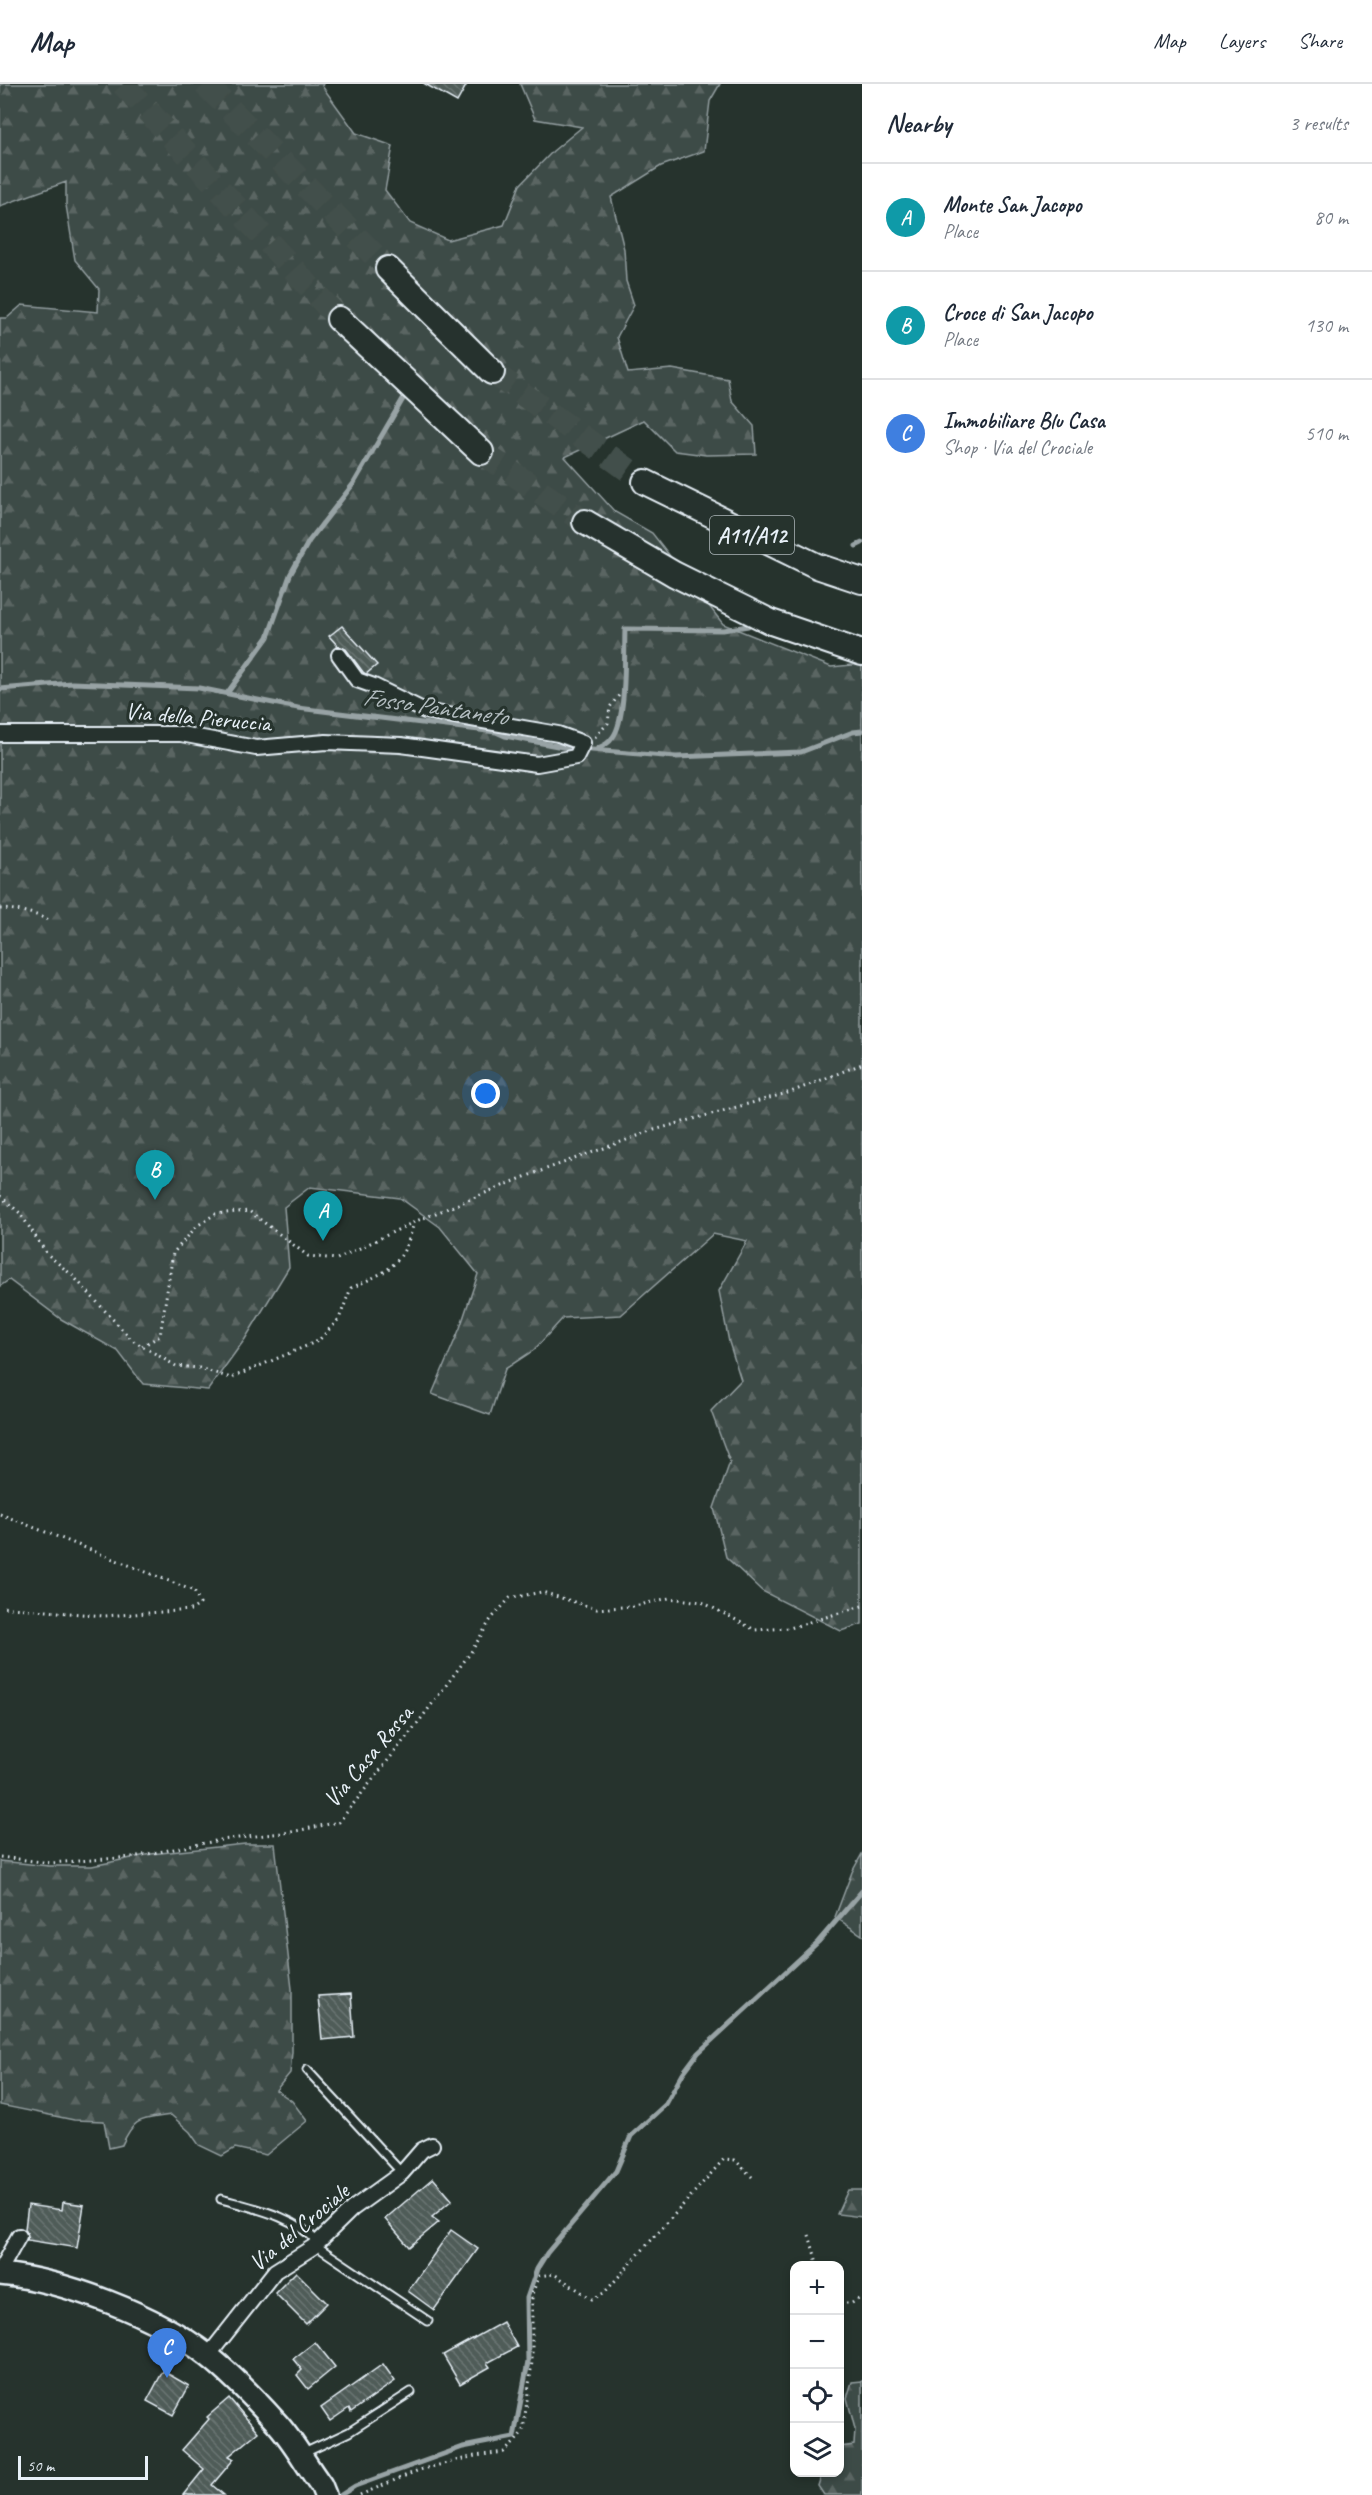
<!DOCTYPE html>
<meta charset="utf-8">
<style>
:root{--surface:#fff;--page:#f6f6f7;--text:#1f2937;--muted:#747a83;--line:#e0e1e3;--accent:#845c67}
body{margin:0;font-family:Caveat,sans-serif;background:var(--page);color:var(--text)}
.controls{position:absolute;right:18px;bottom:18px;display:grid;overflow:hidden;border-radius:12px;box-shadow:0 3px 9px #0003}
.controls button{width:54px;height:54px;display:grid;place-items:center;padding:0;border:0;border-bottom:2px solid var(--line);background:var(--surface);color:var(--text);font:30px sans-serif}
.scale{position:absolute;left:18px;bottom:15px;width:130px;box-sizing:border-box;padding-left:6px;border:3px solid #e8f1f8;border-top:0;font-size:16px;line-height:21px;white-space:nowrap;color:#e8f1f8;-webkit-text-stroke:4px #26332d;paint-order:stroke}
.you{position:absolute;left:486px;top:1010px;width:21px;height:21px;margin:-15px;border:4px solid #fff;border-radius:50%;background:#1a73e8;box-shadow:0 0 0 9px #1a73e833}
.badge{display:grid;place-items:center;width:39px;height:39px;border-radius:50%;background:var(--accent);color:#fff;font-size:20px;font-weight:700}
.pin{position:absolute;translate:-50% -50px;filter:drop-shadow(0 2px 3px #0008)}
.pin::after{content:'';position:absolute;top:32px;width:21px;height:18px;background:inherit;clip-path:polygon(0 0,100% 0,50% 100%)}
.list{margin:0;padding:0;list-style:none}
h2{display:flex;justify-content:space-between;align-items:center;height:78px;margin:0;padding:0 24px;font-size:26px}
h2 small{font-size:20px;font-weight:400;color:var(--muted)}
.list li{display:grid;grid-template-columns:39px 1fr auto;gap:18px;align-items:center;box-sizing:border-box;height:108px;padding:0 24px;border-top:2px solid var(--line)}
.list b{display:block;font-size:22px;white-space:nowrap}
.list p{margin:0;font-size:20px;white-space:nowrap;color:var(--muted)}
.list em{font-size:20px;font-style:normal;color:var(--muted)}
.icon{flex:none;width:33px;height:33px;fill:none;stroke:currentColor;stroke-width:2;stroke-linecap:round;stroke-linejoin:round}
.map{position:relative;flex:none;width:862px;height:2411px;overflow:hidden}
header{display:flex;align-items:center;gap:36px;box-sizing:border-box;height:84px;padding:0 30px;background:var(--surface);border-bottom:2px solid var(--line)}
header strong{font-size:28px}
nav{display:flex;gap:33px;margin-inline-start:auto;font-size:21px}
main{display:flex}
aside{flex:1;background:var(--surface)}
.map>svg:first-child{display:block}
</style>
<header>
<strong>Map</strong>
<nav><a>Map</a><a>Layers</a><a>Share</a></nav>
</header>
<main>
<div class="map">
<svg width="862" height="2411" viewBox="0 0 862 2411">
<defs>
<pattern id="forest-firs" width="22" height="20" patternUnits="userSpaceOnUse" patternTransform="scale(1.5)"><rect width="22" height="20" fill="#3e4b47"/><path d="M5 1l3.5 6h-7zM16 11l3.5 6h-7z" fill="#5a6562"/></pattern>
<pattern id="building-back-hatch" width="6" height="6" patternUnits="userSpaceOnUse" patternTransform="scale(1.5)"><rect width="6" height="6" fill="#505c59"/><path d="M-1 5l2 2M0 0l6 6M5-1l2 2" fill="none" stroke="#697472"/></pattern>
</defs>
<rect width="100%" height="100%" fill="#26332d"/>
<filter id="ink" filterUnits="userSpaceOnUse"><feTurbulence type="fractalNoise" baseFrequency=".0167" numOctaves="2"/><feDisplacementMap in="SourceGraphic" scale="12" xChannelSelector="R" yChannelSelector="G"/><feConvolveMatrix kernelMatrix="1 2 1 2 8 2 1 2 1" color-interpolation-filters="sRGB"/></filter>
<g filter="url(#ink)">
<!-- forest -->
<path fill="url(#forest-firs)" stroke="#939ea0" stroke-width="1.5" d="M0,0H323L322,2L356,49L393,62L385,106L410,139L448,156L504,141L520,101L553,67L582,43L535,35L520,0H720L710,17L704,67L661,82L611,113L624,165L626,197L634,221L617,253L628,289L672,285L728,295L732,317L754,342L756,370L706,371L675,367L644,336L565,373L615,428L652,449L723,540L831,583L862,580V1540L841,1547L762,1507L726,1473L714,1424L730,1378L711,1327L741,1296L729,1258L719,1207L747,1157L713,1150L621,1231L563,1234L534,1266L505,1285L490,1331L432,1310L460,1244L478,1190L440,1143L400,1114L310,1103L284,1123L289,1183L245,1255L208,1306L143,1300L118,1267L61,1235L9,1196L0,1202V234H7L22,221L98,228L99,205L75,176L66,121V98L0,122Z
M245,1760H275L292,1905V1968L290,1989L276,2006L292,2017L307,2037L266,2071L235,2064L222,2072L199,2061L190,2048L171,2031C141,2036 135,2032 122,2061L109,2064L104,2037L74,2036L0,2021V1777L49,1782H92L151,1770Z
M862,1770V1851L835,1833L852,1788Z
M848,2106H862V2133L837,2130Z
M862,2297V2411H824L818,2402L822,2389L840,2388V2363L854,2361L855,2345L847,2314L852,2298Z"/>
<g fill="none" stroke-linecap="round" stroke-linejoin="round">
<!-- stream -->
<path stroke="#98a3a5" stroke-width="5" d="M856,462L862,459
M0,605L72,599L199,604L298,624L496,648L505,652L568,664L676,673L801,668L853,648L862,647
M228,608L268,553L290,491L309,457L354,399L403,315
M598,664C605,661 609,659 613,653C627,634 624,570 625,545L723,546L748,542
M341,2411L355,2402L463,2363L514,2353L528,2278L527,2214L537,2185L547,2169L616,2087L631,2052L666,2020L683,1989L698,1969L818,1858L862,1807"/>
</g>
<!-- building -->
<path fill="url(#building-back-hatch)" stroke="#e8f1f8" stroke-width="1.5" d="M425,0H467L457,18Z
M342,542L377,581L366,590L363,588L346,565L338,562L329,552Z
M351,1910L354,1953L322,1956L318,1912Z
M433,2094L452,2116L432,2133L439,2138L409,2163L385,2135Z
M63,2118L84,2121L77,2164L27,2156L28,2151L25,2145L28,2121L62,2126Z
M451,2146L478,2165L434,2226L408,2207Z
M296,2188L327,2219L306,2240L275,2209Z
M503,2238L517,2263L487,2279L490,2283L460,2300L443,2271Z
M315,2258L335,2283L308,2305L297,2291L302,2286L293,2275Z
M383,2280L395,2297L351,2328L349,2324L330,2337L321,2324Z
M163,2287L189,2302L173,2331L147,2317Z
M229,2314L258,2348L229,2372L234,2375L212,2401L224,2411H183L204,2385L182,2366L209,2335L207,2333Z"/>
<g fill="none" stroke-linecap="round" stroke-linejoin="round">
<!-- highway-tunnel -->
<path stroke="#43504b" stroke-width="24" stroke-dasharray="24 12" stroke-linecap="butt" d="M123,0L339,235
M205,0L388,185
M492,288L645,398
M481,368L585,438"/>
<defs>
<path id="lane" d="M307,1986L402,2089
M221,2115C253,2124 296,2132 318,2159
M315,2161L428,2237
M302,2370L349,2348L411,2308"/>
<path id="street" d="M0,650H181L256,664L326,658L401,661L537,680L576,673L583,659L558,650L425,627L374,602L357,596L339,571
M0,2186L19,2152
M208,2272L275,2187L313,2163L352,2125L402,2089L422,2066L432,2061"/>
<path id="primary" d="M0,2190C64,2196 156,2231 207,2271C230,2289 256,2316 276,2338C293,2356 306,2381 321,2401L325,2411"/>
<path id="highway" d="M388,185L492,288
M339,235L481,368
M645,398L817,482L862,497
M585,438L674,490L771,538L862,569"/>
</defs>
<!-- lane casing -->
<use href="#lane" stroke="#e8f1f8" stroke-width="11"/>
<!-- street casing -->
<use href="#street" stroke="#e8f1f8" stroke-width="18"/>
<!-- primary casing -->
<use href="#primary" stroke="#e8f1f8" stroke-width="26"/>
<!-- highway casing -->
<use href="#highway" stroke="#e8f1f8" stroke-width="28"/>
<!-- path -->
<path stroke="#e8f1f8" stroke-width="3" stroke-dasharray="1.5 4.5" stroke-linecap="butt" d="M595,653L608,639L610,623L620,610
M0,825C18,825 34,829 51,837
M0,1112L20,1129L47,1170L73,1192L132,1256L176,1282L199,1284L231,1294L318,1257L339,1235L351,1204C390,1186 403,1182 414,1138
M142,1262L160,1252L173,1169L197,1142L215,1130L249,1127L308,1172L337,1175L414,1138L527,1092L654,1046L791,1008L862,980
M0,1430L194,1507L200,1520L192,1526L104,1532L0,1523
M0,1773L51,1779L132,1773L221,1756L291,1748L339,1738L420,1636L471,1568L491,1535L510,1514L542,1508L597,1525L635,1522L669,1514L702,1518L755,1546L790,1544L862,1522
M809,2151L818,2182
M840,2219H852L862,2213
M360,2411L419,2386L475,2372L504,2368L515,2358L523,2347L532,2278V2210L539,2192L554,2190L592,2215L604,2209L724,2075L735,2076L755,2096"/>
<!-- lane -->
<use href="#lane" stroke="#26332d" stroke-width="7"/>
<!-- street -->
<use href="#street" stroke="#26332d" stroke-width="14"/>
<!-- primary -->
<use href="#primary" stroke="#26332d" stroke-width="21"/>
<!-- highway -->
<use href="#highway" stroke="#26332d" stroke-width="24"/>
</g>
</g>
<g text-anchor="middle" stroke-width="6" stroke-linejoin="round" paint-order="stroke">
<!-- shield labels -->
<rect fill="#26332d" stroke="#aeb8bb" stroke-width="1.5" x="710" y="432" width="84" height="38" rx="4.5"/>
<g font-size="22" font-weight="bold" fill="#e8f1f8">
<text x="752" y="459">A11/A12</text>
</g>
<!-- street labels -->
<g font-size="24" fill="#e8f1f8" stroke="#26332d">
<text transform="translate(198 633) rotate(5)" y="8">Via della Pieruccia</text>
<text transform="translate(368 1672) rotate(-50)" y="8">Via Casa Rossa</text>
<text transform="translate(299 2143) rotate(-40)" y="8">Via del Crociale</text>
</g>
<!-- water labels -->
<g font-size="26" font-style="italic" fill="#b3bdc0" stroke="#26332d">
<text transform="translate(435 622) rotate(8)" y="9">Fosso Pantaneto</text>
</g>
</g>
</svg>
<div class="controls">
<button>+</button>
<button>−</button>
<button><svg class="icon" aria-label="locate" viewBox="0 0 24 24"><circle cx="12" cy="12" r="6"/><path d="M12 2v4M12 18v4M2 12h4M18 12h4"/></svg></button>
<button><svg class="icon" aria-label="layers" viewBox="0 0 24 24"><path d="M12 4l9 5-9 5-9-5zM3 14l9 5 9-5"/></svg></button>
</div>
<div class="scale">50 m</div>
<div class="you"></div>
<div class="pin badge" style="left:323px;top:1157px;background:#0f9aa8">A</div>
<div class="pin badge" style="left:155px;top:1116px;background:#0f9aa8">B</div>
<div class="pin badge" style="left:167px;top:2294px;background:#3f7fe0">C</div>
</div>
<aside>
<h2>Nearby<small>3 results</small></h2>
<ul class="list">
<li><span class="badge" style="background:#0f9aa8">A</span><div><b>Monte San Jacopo</b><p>Place</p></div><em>80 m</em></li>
<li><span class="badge" style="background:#0f9aa8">B</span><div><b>Croce di San Jacopo</b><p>Place</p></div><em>130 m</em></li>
<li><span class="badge" style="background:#3f7fe0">C</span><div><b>Immobiliare Blu Casa</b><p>Shop · Via del Crociale</p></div><em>510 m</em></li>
</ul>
</aside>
</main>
